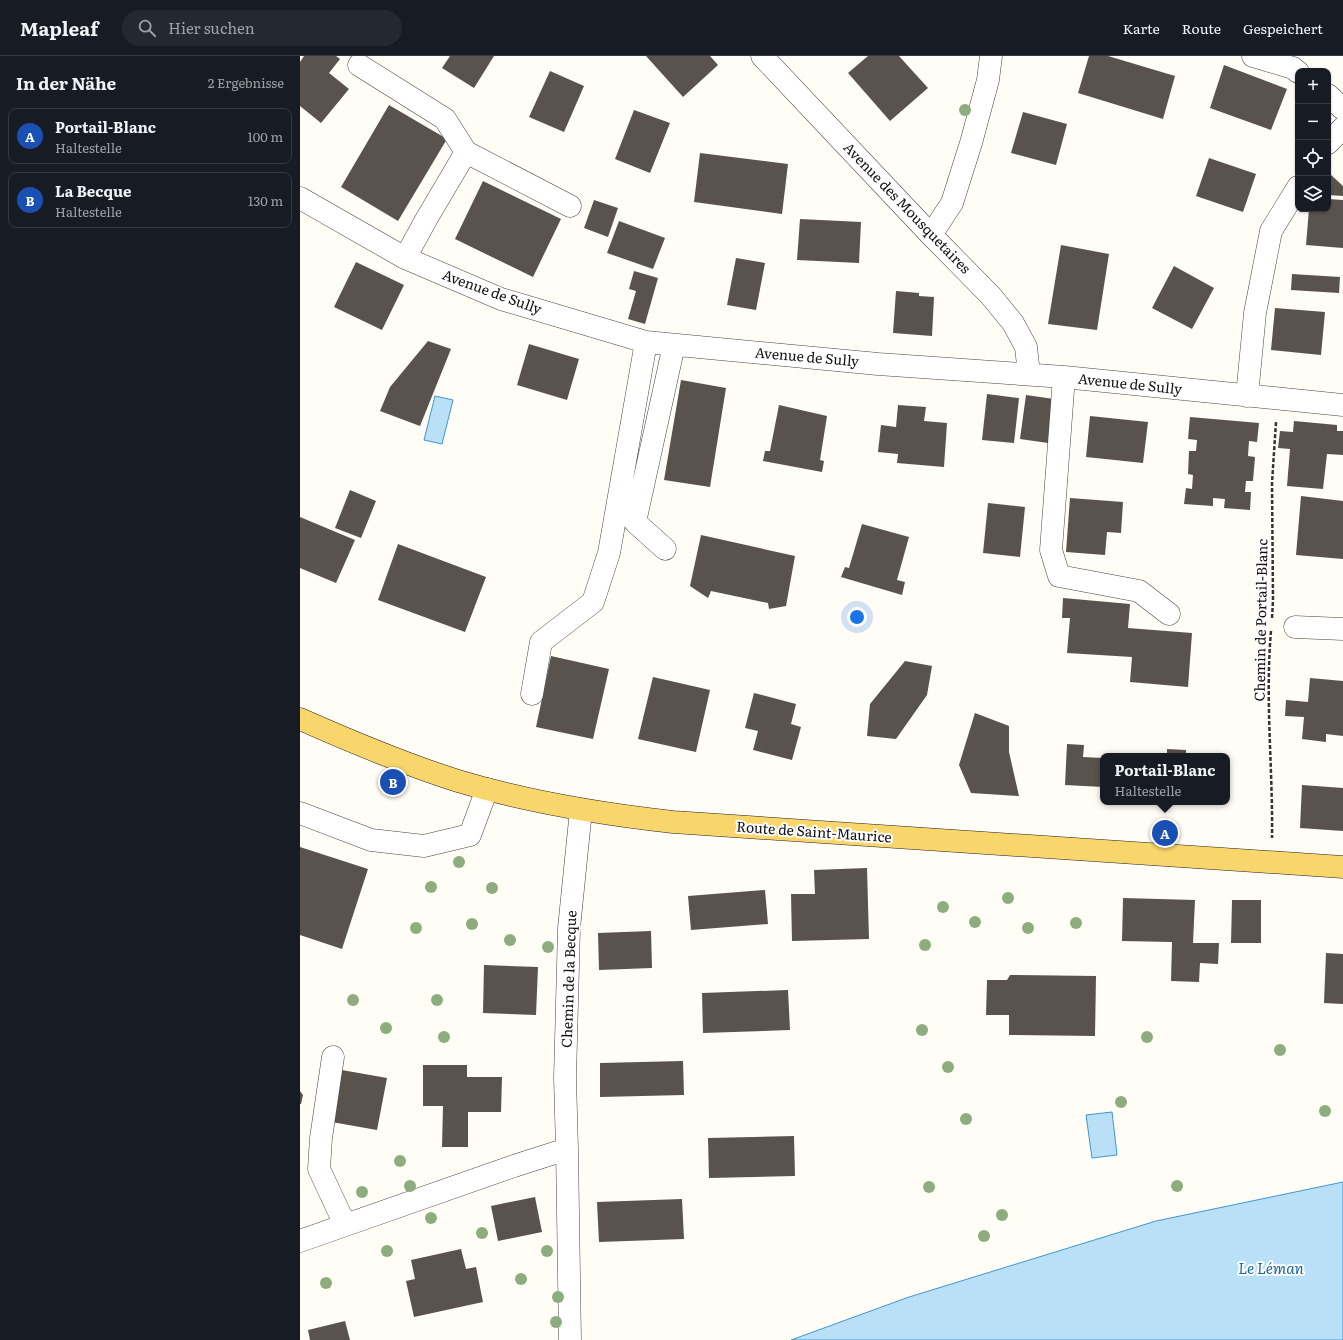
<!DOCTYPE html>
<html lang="de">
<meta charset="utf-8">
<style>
:root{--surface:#171b24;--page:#242831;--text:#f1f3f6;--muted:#9ea1a6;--line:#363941;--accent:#c4262e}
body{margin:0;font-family:Literata,serif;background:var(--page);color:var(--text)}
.controls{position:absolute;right:12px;top:12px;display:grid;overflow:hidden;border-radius:8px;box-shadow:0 1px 3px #0004}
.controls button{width:36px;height:36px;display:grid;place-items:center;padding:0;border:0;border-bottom:1px solid var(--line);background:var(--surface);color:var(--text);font:20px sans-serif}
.you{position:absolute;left:557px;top:561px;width:14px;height:14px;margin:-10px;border:3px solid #fff;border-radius:50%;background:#1a73e8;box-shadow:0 0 0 6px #1a73e833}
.badge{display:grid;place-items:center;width:26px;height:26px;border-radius:50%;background:var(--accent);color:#fff;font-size:13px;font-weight:700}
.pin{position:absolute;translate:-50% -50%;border:2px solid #fff;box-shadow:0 1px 4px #0006}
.popup{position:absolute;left:800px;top:697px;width:130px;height:52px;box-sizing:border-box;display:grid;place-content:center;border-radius:8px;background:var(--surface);filter:drop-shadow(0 1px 3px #0005);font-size:13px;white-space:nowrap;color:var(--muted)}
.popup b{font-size:15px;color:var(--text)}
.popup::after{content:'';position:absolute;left:50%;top:100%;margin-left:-8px;border:8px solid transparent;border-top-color:var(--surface)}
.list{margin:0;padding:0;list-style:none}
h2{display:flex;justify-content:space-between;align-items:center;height:52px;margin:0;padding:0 16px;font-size:17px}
h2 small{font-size:13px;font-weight:400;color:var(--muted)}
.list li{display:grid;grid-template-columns:26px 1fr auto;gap:12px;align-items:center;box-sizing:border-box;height:56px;margin:0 8px 8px;padding:0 8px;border:1px solid var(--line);border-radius:8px}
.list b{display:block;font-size:15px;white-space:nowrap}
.list p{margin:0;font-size:13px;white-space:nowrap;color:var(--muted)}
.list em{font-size:13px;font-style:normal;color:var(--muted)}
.icon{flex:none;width:22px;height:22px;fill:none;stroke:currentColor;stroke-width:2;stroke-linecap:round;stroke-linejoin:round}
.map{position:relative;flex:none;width:1043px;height:1284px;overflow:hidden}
header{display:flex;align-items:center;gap:24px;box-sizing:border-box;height:56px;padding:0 20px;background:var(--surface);border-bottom:1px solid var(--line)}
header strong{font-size:19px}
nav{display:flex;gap:22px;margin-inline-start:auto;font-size:14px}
.search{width:280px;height:36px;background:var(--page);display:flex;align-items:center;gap:10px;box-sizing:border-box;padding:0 14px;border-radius:22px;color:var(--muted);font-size:15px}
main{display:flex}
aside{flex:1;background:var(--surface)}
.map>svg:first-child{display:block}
</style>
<header>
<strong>Mapleaf</strong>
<div class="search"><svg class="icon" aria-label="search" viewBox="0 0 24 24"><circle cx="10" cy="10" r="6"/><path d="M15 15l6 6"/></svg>Hier suchen</div>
<nav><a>Karte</a><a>Route</a><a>Gespeichert</a></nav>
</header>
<main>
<aside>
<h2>In der Nähe<small>2 Ergebnisse</small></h2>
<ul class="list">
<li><span class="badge" style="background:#1a4fb4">A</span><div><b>Portail-Blanc</b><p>Haltestelle</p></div><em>100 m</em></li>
<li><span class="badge" style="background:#1a4fb4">B</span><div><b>La Becque</b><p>Haltestelle</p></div><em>130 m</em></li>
</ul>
</aside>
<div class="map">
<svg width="1043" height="1284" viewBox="0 0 1043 1284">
<rect width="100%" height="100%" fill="#fffdf5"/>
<!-- water -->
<path fill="#b9e0f7" stroke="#3f96cf" d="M135,340L153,344L142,388L124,384Z
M812,1056L817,1099L792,1102L786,1059Z
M1043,1126V1284H491L609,1241L856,1165Z"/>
<!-- building -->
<path fill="#5a524d" d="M4,0H36L40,3L29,17L49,33L21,67L0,50V6Z
M150,0H194L174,32L142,12Z
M346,0H410L418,9L383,41Z
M568,0H599L628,32L590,65L548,17Z
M789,0H808L875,20L863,63L778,37Z
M924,9L987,33L971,74L910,52Z
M250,15L284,30L264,76L229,61Z
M89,49L147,83L98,165L41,131Z
M334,54L370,67L350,117L315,103Z
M723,56L767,68L756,109L711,97Z
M400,97L488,108L482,158L394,146Z
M909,102L956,118L943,156L896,140Z
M1029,117L1043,130V140L1028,139Z
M183,125L261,163L233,221L155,183Z
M1028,143L1043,144V192L1006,189L1009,153H1028Z
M294,144L318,152L308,181L284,172Z
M500,163L561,166L559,207L497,204Z
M319,165L365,182L353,213L307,197Z
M761,189L809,198L797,274L748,268Z
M436,202L465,207L456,254L427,249Z
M56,206L104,229L82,274L34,251Z
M874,210L914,232L892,273L852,252Z
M334,215L358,222L345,268L328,263L336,235L329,233Z
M992,218L1040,221L1039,237L991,234Z
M596,235L619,237V240L634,241L632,280L593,277Z
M975,252L1025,256L1021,299L971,294Z
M128,285L151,293L120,370L80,355L90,331Z
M229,288L279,303L267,344L217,329Z
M381,324L426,332L410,431L364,424Z
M687,338L719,342L714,387L682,384Z
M726,339L754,343L748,387L720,383Z
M479,349L527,360L520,404L524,405L522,416L463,405L465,395H470Z
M598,349L626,351L624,365L647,367L644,411L597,407L598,398L578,396L581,369L596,371Z
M790,360L848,366L843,407L786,401Z
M890,361L959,367L957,386L949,385L948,400L955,401L953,425H946L945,436H951L950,454L924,452L925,443L913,442V450L884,448L886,432L892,433L893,419L888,418L889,395H896L897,384L888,383Z
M994,365L1037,369V375H1043V399L1027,398L1023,433L987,430L990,393L978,392L980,375L993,376Z
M50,434L76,445L61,482L35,472Z
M1001,440L1043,445V503L996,499Z
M770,442L823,446L821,477L807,476L805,499L766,496Z
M688,447L725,451L720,501L683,497Z
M0,461L55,484L36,527L0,512Z
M562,468L609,481L597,524L605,526L602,539L541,521L545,511L549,512Z
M401,479L495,500L486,550L469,553L468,547L411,535L408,542L390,530Z
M98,488L186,521L165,576L78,544Z
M763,542L830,548L828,572L892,577L888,631L830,626L832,601L767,597L770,562H762Z
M251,600L309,613L293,683L236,671Z
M605,605L632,610L627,639L596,683L567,680L570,648Z
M353,621L410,634L396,696L338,683Z
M1010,622L1043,625V680L1026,678V686L1002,683L1004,661L985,660L986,644L1008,646Z
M454,637L496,648L491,668L501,671L492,704L453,694L458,675L445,672Z
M675,657L709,670V696L719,740L671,737L659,709Z
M767,688L784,689L783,701L803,702V731L765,729Z
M867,693L886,694V700H867Z
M1002,729L1043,732V775L1000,772Z
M0,791L68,813L42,893L0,879Z
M567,812L569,883L492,885L491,838H515L514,814Z
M465,834L468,868L391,874L388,840Z
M823,842L895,844L893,887H919L918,908L900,907L899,926L871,925L872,886L822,885Z
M932,844H961V887H931Z
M351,875L352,912L299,914L298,877Z
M1026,897L1043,898V948L1024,947Z
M184,909L238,911L236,959L183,957Z
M710,919L796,920L795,980L709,979V959H686L687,924H707Z
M488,934L490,974L403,977L402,937Z
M383,1005L384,1039L300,1041V1007Z
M123,1009H167V1021H202L201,1056H168V1091H142L143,1050H123Z
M36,1013L87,1022L77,1074L26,1065Z
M0,1035L3,1039L1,1048H0Z
M494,1080L495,1120L409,1122L408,1082Z
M235,1141L242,1176L198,1185L191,1150Z
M382,1143L384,1183L299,1186L297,1146Z
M161,1193L166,1213L176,1211L183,1246L114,1261L106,1225L115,1223L111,1204Z
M45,1265L50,1284H10L8,1274Z"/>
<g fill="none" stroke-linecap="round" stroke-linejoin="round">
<defs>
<path id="minor" d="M462,0L631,179L691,240L713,267L726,291L729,318
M953,0L993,12L998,16
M59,9L145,63L166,96L127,162L105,202
M1028,39L1043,53
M1028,87L1043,72
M166,96L270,150
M0,142L105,202L201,243L346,286L578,308L764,321L1043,349
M631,179L652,147L671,87L688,24L691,0
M764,321L751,494L759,520L839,535L869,558
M947,340L955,257L971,175L998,131
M365,493L335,466L374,289
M995,571L1043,573
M232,638L241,586L293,546L309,497L346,286
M0,757L71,784L124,790L170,779L187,733
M33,1001L21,1082L19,1113L40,1158L47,1168
M267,1093L270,1284
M0,1185L214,1110L267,1093L265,1022L269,872L281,754"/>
<path id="major" d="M0,663C52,686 104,708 158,725C228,746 301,758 373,766L1043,811"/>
</defs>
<!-- minor casing -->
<use href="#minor" stroke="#444" stroke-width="23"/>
<!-- major casing -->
<use href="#major" stroke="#222" stroke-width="23"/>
<!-- path -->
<path stroke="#333" stroke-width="2.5" stroke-dasharray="4 2" stroke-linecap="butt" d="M972,562L973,545L972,427L976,366
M971,575C965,644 973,713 972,782"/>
<!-- minor -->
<use href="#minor" stroke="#fff" stroke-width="22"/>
<!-- major -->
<use href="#major" stroke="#f9d66b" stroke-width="22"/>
</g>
<!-- trees -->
<g fill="#8dad7f">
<circle cx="665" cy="54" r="6"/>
<circle cx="159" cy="806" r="6"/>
<circle cx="131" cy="831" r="6"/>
<circle cx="192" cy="832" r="6"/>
<circle cx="708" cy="842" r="6"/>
<circle cx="643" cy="851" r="6"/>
<circle cx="675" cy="866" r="6"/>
<circle cx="776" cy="867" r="6"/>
<circle cx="172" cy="868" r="6"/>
<circle cx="116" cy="872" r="6"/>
<circle cx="728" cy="872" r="6"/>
<circle cx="210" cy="884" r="6"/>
<circle cx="625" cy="889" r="6"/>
<circle cx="248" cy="891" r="6"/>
<circle cx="53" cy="944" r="6"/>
<circle cx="137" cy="944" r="6"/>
<circle cx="86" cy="972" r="6"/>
<circle cx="622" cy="974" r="6"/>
<circle cx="144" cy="981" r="6"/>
<circle cx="847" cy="981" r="6"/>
<circle cx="980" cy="994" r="6"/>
<circle cx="648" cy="1011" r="6"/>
<circle cx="821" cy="1046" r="6"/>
<circle cx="1025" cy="1055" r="6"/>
<circle cx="666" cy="1063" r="6"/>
<circle cx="100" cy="1105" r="6"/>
<circle cx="110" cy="1130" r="6"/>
<circle cx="877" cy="1130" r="6"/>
<circle cx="629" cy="1131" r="6"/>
<circle cx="62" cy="1136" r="6"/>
<circle cx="702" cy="1159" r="6"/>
<circle cx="131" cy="1162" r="6"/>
<circle cx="182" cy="1177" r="6"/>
<circle cx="684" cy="1180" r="6"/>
<circle cx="87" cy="1195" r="6"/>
<circle cx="247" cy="1195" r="6"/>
<circle cx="221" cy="1223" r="6"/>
<circle cx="26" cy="1227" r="6"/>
<circle cx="258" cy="1241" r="6"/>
<circle cx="256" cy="1266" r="6"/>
</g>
<g text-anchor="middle" stroke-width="4" stroke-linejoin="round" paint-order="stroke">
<!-- street labels -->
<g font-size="14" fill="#111" stroke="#fff">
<text transform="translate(607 152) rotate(46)" y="5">Avenue des Mousquetaires</text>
<text transform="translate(192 236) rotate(20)" y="5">Avenue de Sully</text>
<text transform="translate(507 301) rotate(5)" y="5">Avenue de Sully</text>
<text transform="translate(830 328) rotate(6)" y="5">Avenue de Sully</text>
<text transform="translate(961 564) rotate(-89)" y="5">Chemin de Portail-Blanc</text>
<text transform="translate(514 776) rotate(4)" y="5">Route de Saint-Maurice</text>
<text transform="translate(269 923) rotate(-88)" y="5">Chemin de la Becque</text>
</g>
<!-- water labels -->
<g font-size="15" font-style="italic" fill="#1768a6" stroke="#fff">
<text x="971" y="1218">Le Léman</text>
</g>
</g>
</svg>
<div class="controls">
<button>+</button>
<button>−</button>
<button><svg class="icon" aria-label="locate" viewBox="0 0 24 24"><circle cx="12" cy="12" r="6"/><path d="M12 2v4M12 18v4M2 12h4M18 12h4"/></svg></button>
<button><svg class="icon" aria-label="layers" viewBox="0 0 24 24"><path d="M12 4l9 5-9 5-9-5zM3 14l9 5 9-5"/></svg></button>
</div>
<div class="you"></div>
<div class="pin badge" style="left:865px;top:777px;background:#1a4fb4">A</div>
<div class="popup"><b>Portail-Blanc</b>Haltestelle</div>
<div class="pin badge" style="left:93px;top:726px;background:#1a4fb4">B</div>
</div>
</main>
